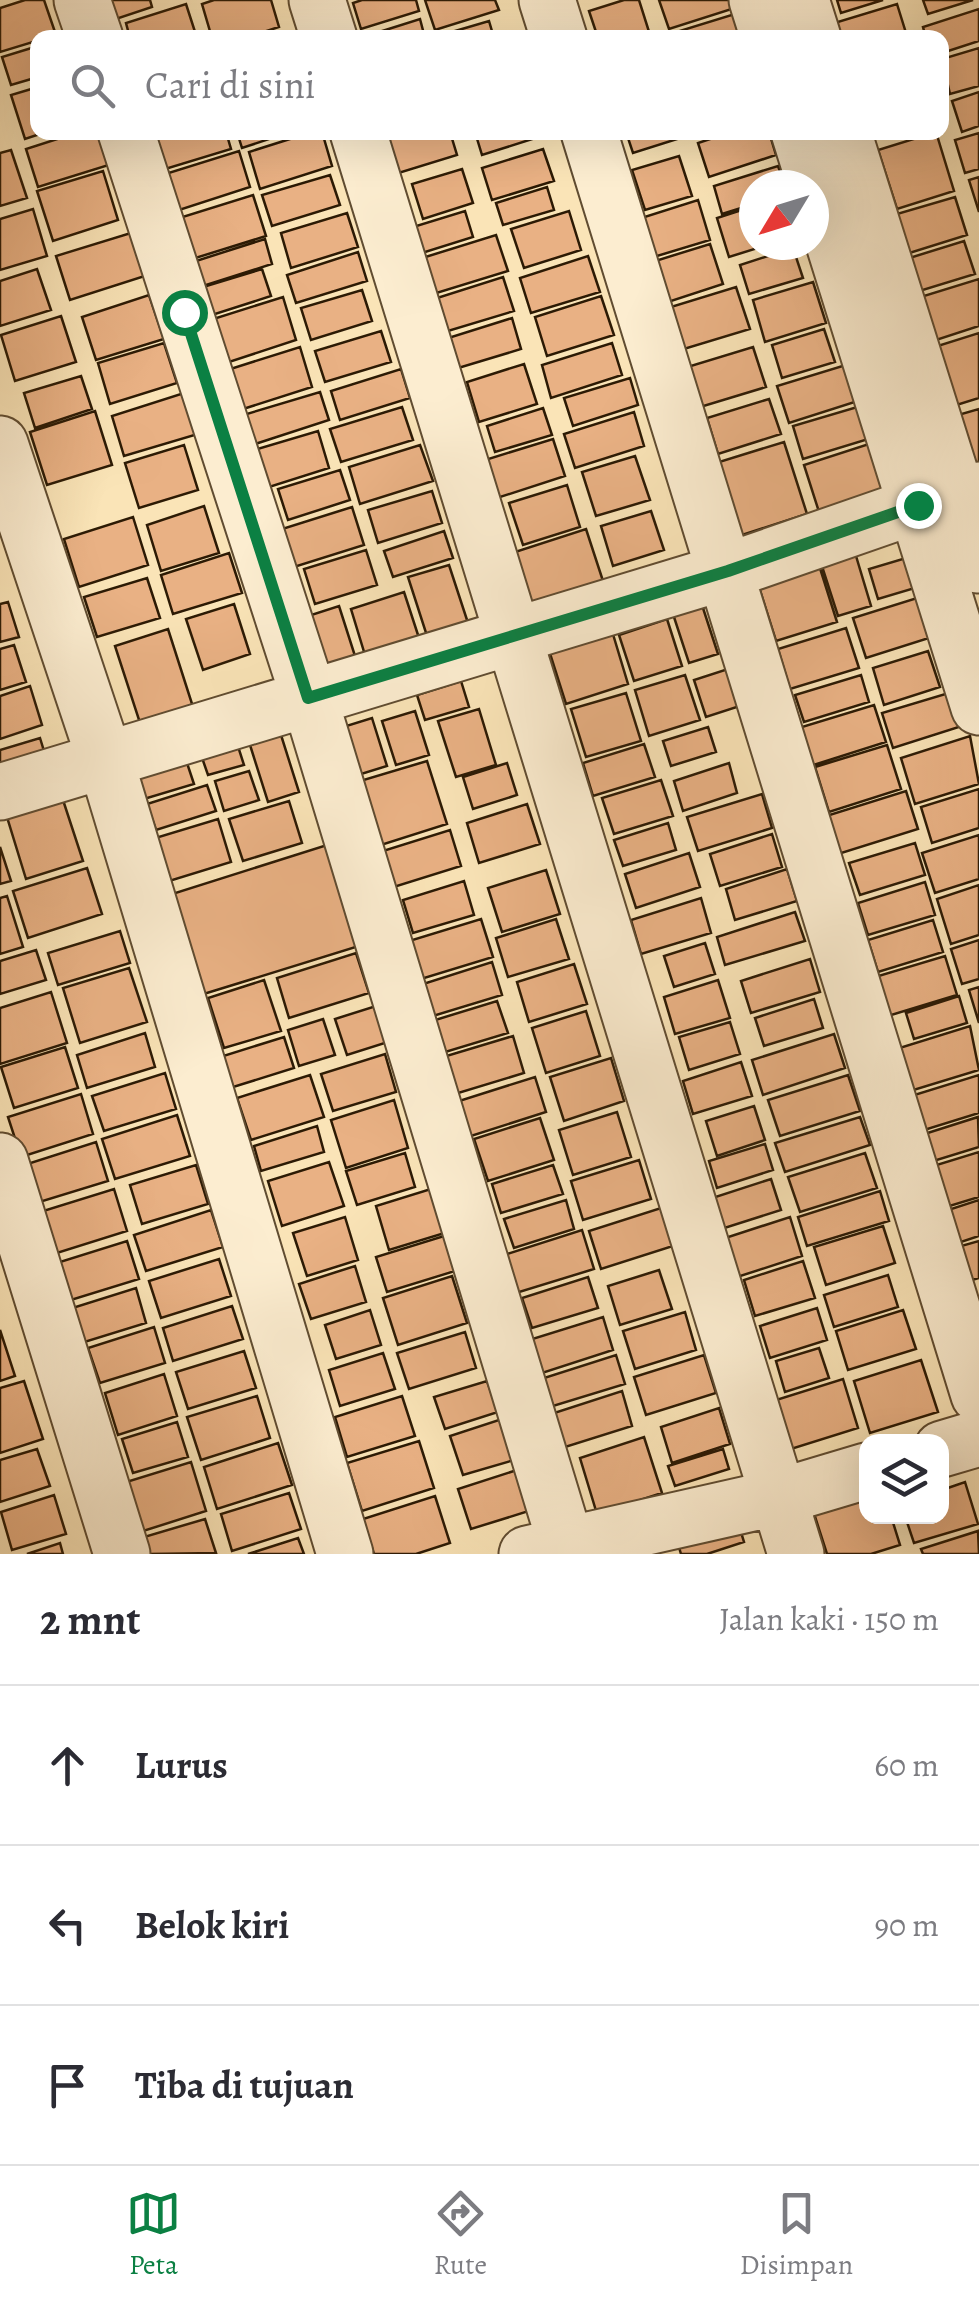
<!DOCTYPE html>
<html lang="id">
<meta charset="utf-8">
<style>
:root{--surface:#fff;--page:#f7f7f7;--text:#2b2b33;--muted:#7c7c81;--line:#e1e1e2;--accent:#0b8043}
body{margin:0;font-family:Alegreya,serif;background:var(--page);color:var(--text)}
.controls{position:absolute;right:30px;bottom:30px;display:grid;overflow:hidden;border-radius:20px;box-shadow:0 10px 40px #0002}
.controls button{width:90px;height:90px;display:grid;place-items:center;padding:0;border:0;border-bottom:2px solid var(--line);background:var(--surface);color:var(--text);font:50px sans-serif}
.compass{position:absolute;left:739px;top:170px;width:90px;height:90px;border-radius:50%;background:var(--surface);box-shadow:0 10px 40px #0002;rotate:232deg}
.stop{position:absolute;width:30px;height:30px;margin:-22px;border:8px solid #0b8043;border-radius:50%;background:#fff}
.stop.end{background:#0b8043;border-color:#fff;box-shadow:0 2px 10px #0008}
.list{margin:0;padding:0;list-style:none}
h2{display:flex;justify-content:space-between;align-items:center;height:130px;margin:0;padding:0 40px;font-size:42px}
h2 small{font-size:32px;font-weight:400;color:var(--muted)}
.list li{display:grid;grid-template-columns:65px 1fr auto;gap:30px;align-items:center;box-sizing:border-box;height:160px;padding:0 40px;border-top:2px solid var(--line)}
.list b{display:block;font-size:38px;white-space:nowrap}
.list em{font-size:32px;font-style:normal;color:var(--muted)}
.icon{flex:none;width:55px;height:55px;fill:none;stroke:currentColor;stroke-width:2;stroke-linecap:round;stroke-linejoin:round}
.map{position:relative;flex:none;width:979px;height:1554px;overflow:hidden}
.search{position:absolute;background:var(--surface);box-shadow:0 10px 40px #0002;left:30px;right:30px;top:30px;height:110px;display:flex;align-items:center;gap:25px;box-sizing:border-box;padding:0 35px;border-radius:20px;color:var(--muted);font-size:38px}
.sheet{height:610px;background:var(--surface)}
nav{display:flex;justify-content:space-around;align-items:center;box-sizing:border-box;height:140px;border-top:2px solid var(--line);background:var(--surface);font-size:28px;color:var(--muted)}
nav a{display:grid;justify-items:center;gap:5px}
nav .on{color:var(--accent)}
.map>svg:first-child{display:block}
</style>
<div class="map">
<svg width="979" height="1554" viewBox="0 0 979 1554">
<rect width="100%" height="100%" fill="#fae4b7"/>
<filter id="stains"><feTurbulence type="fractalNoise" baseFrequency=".002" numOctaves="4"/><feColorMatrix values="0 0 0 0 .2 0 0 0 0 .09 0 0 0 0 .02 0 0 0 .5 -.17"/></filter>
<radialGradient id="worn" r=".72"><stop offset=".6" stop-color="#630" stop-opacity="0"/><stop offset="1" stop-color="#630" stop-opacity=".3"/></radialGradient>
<!-- building -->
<path fill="#e9b184" stroke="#2c1a04" stroke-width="2.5" d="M25,0H44L56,35L0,52V8Z
M110,0H150L152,7L116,19Z
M214,0H271L279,27L245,38H212L202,4Z
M362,0H416L419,11L361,29L353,3Z
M425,0H495L499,10L435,30Z
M624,0H639L651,38H598L589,11Z
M659,0H736L738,7L669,29Z
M837,0H883L841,13Z
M923,0H973L928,14Z
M186,4L197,38H130L126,23Z
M897,4L906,33L892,38H835L831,24Z
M979,9V41L942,53V38H926L923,27Z
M738,13L745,38H674L673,33Z
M420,19L425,38H360Z
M489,21L494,38L438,36Z
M38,46V77L11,85L2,57Z
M979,48V86L950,94L942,59Z
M38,87V132H46L25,139L11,95Z
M979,92V126L962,132L952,101Z
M79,132H102L112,164L38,187L26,149Z
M165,132H226L231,149L162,170L152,137Z
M237,132H290L242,148Z
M312,132H322L332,166L260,189L249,152Z
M412,132H450L457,155L392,175L381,142Z
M475,132H551V133L482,155Z
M626,132H692L693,134L633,153Z
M731,132H769L776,155L709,177L698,143Z
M936,132L954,191L897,209L878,150Z
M979,133V169L965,173L955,140Z
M543,149L554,181L492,200L482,168Z
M11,150L27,198L0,206V153Z
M239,151L250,187L173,212L162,175Z
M679,156L692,196L645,210L632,170Z
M778,166L785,185H754V204L722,214L714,186Z
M462,169L473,203L423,219L412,184Z
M103,171L118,220L53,241L37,191Z
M330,175L340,205L272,226L262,195Z
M979,177V212L969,180Z
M547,187L554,210L503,225L496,203Z
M253,195L266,236L189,260L176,219Z
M955,197L967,235L903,255L890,216Z
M698,200L710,240L647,259L635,220Z
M754,206V245H767L729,257L717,218Z
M33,209L47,256L0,270V219Z
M465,211L473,237L422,253L413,227Z
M569,211L581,250L524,268L511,229Z
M347,213L358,247L291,268L281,233Z
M134,232L148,275L70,300L56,256Z
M496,235L508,271L430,295L419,259Z
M265,239L272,264L203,286L196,261Z
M964,241L975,274L913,293L903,260Z
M710,244L723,284L665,303L652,262Z
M793,248L803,278L749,294L740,265Z
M358,252L367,281L296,303L287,275Z
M588,256L600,292L531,313L520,278Z
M37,269L51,310L0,326V281Z
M262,269L271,296L212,315L203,287Z
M503,277L514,311L448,331L437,298Z
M979,279V326L927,343L914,299Z
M813,282L826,323L765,342L753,300Z
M736,287L750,329L674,352L661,310Z
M362,290L372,321L311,340L301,308Z
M149,295L164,339L96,360L82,317Z
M601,296L614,335L547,356L535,317Z
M283,297L296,340L223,364L210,320Z
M61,316L76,362L15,381L1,335Z
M512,318L521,349L455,369L445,339Z
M824,329L835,362L782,378L772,345Z
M381,331L391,362L325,382L315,351Z
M979,333V398L947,408L928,349Z
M164,343L177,383L110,404L98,363Z
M612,343L622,375L551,398L542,365Z
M300,347L312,387L237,411L224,371Z
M753,347L766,387L697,408L684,368Z
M524,364L537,404L479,422L467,382Z
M849,364L861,400L789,423L777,386Z
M401,369L410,398L340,420L331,391Z
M81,376L92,409L35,428L24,393Z
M630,378L638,405L573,426L564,398Z
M320,392L329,420L249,446L240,416Z
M184,393L198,434L124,456L112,416Z
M769,399L781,434L718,454L707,418Z
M864,405L875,437L803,459L793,426Z
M402,407L413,440L341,462L330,429Z
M543,408L552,435L495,452L487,426Z
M979,409V472L951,417Z
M95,411L112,465L47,485L30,432Z
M634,412L644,446L575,468L564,434Z
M318,431L329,468L266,488L254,450Z
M553,439L565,476L497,498L485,460Z
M784,442L807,514L742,535L719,462Z
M875,442L891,493L820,515L804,465Z
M184,445L198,490L139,508L125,463Z
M420,445L433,481L360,504L349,467Z
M635,456L650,500L596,516L582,472Z
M340,470L350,500L288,520L278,489Z
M567,485L580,527L523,545L509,503Z
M432,491L442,523L378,543L368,510Z
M204,506L219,553L161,571L147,525Z
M352,507L364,545L294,567L282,529Z
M651,511L664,550L613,566L601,526Z
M133,517L148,565L79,587L64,539Z
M586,529L603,581L531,603L515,552Z
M444,531L453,558L393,577L384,551Z
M853,546L871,606L838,616L819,557Z
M366,550L377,585L315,604L304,569Z
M229,553L242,593L173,614L161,575Z
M906,558L915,588L878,599L869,569Z
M449,565L468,623L427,636L408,577Z
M819,565L837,622L776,641L758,584Z
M147,578L160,618L97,637L84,597Z
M404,592L419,638L365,655L351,609Z
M917,598L929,638L866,658L853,618Z
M8,602L19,637L0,642V604Z
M234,604L250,654L203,670L186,619Z
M702,605L718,654L689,663L673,614Z
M339,606L355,656L323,666L308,616Z
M667,619L682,666L634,681L619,635Z
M609,621L628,684L566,704L546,641Z
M846,628L859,668L790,689L778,649Z
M168,629L193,707L140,723L115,646Z
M14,645L26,682L0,690V649Z
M928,651L940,687L884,705L873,668Z
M731,668L743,705L706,717L694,680Z
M685,675L700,720L649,736L635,690Z
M861,675L869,702L804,722L795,695Z
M461,681L469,707L425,720L417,695Z
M30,686L42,725L0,739V696Z
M952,692L962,726L893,748L882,713Z
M626,693L641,741L586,757L571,709Z
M874,705L886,742L804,768L792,730Z
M479,709L496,765L456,777L438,721Z
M415,711L429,755L396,765L382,721Z
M372,718L387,766L358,775L343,727Z
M708,727L716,752L671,766L663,741Z
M281,735L299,792L268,802L250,745Z
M970,736L979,784L915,804L901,758Z
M235,737L244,765L208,775L199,749Z
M40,738L48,764L0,779V750Z
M644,744L655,777L593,796L583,763Z
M887,745L901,789L829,812L815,767Z
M185,757L194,784L144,799L135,773Z
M427,761L447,824L381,845L360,781Z
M507,763L517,795L473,809L463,777Z
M729,763L737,793L683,811L674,781Z
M249,771L259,800L224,811L215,781Z
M661,780L673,816L614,834L602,798Z
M207,785L216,811L156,830L147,804Z
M979,789V828L932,843L921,807Z
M906,791L918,829L835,855L823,817Z
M762,794L772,828L698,851L687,817Z
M63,800L83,861L26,879L7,817Z
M289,801L302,843L243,861L229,819Z
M527,804L540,844L479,863L467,823Z
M218,819L231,862L166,882L152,839Z
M668,823L676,850L623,866L614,840Z
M450,830L461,866L381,891L370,855Z
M772,834L782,867L720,886L710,854Z
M979,835V879L935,893L922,853Z
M915,843L925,875L860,895L849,863Z
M327,845L359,946L181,1001L150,901Z
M0,847L11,881L0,884Z
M689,853L700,887L636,908L625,874Z
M87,868L102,914L28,938L13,891Z
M787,869L797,901L735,920L726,889Z
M546,870L560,914L502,932L488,888Z
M464,881L474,915L413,933L403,900Z
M925,882L935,915L868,935L858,903Z
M979,885V935L951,944L937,899Z
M7,896L23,947L0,954V898Z
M701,898L711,933L641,954L631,920Z
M795,912L805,941L725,965L717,937Z
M481,919L493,957L421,979L409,941Z
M556,919L569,959L508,977L496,938Z
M933,920L943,952L878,972L868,940Z
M120,931L130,963L58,985L48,953Z
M979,940V979L962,984L951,949Z
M705,943L715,974L674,987L664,956Z
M36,950L46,980L0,994V961Z
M356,953L369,993L289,1018L277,978Z
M945,956L957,995L888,1016L875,977Z
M810,959L820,992L751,1013L741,981Z
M492,962L502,995L433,1016L423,984Z
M574,964L587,1004L529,1022L517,982Z
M129,968L147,1022L80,1043L63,988Z
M264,980L281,1031L224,1048L208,998Z
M718,980L730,1018L675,1034L664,997Z
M979,987V1023L969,990Z
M51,992L67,1043L0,1064V1008Z
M959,996L967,1023L914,1039L906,1013Z
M814,999L823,1028L764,1046L755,1018Z
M497,1001L508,1033L442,1053L432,1021Z
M376,1006L388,1042L347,1055L335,1019Z
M586,1011L600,1056L546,1073L532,1028Z
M323,1019L335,1055L299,1066L288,1030Z
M730,1022L740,1054L689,1070L679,1037Z
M970,1026L979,1070L907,1092L893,1050Z
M145,1033L155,1067L87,1088L77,1055Z
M834,1034L845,1068L763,1095L752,1060Z
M513,1036L524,1073L455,1094L443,1057Z
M284,1037L294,1068L230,1088L220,1057Z
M65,1047L78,1088L14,1108L1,1067Z
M385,1054L396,1092L333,1111L321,1074Z
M611,1058L624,1101L564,1121L550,1077Z
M741,1062L752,1096L693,1114L683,1081Z
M165,1073L176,1109L104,1131L92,1096Z
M310,1075L324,1117L251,1140L237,1098Z
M848,1075L860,1111L780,1136L768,1100Z
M979,1075V1113L921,1131L911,1096Z
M535,1077L546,1112L471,1136L459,1101Z
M81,1094L93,1134L21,1157L8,1117Z
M394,1100L408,1148L346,1168L331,1120Z
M754,1106L765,1140L717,1156L706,1121Z
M617,1112L631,1157L573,1175L559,1130Z
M177,1115L190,1156L115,1179L102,1139Z
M860,1117L870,1145L785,1172L775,1143Z
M978,1117L979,1147L927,1163L918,1136Z
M540,1118L554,1160L488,1181L474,1139Z
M317,1126L324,1152L261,1171L254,1146Z
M96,1142L108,1181L33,1204L21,1166Z
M765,1144L773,1170L717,1188L709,1161Z
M979,1152V1197L943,1208L930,1167Z
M405,1153L415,1187L357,1205L346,1171Z
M865,1153L877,1188L800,1212L788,1177Z
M639,1160L651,1199L583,1220L571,1181Z
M329,1162L344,1206L282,1226L268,1181Z
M196,1165L208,1204L142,1224L130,1185Z
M553,1165L563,1194L501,1213L492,1184Z
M771,1179L781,1210L712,1232L703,1201Z
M434,1188L448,1232L389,1250L376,1206Z
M114,1189L127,1231L41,1258L27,1216Z
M880,1191L889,1221L807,1246L798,1217Z
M566,1200L574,1229L514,1248L504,1219Z
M979,1200V1236L955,1244L945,1211Z
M661,1208L673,1246L601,1269L589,1231Z
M211,1210L223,1247L146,1271L134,1235Z
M345,1217L358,1260L307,1276L293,1233Z
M790,1217L802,1256L731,1279L719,1240Z
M883,1226L895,1263L826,1285L814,1247Z
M582,1230L594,1269L516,1293L504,1255Z
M444,1236L455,1271L387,1292L376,1257Z
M127,1241L139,1279L58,1304L47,1266Z
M979,1241V1278L972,1280L961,1246Z
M219,1259L231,1296L161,1318L149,1281Z
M803,1261L815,1298L755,1316L744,1280Z
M355,1266L366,1302L311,1319L299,1284Z
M659,1270L672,1309L620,1325L608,1286Z
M888,1275L898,1307L834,1327L824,1295Z
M452,1276L467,1323L398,1345L383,1298Z
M588,1277L598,1308L532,1328L522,1298Z
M136,1288L146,1323L78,1344L66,1310Z
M232,1306L243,1339L173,1361L163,1328Z
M817,1308L827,1340L770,1358L760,1326Z
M370,1310L381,1345L336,1359L325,1325Z
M903,1310L916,1349L848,1370L836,1331Z
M685,1312L696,1350L635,1369L623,1331Z
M603,1317L613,1350L539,1374L529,1340Z
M154,1327L165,1363L100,1383L88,1348Z
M0,1330L15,1376L0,1381Z
M465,1332L476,1368L409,1389L397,1353Z
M819,1348L829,1378L785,1392L776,1361Z
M244,1351L256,1388L188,1409L176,1372Z
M383,1353L395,1389L340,1406L329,1370Z
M616,1355L625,1384L553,1406L544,1378Z
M704,1355L716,1393L646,1415L634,1377Z
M921,1360L938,1412L870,1433L854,1381Z
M164,1374L177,1416L118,1435L105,1393Z
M843,1379L858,1428L791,1449L776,1400Z
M24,1381L43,1439L0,1453V1388Z
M487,1381L498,1412L445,1429L434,1397Z
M622,1391L632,1426L562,1448L551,1414Z
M257,1396L270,1438L201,1460L187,1417Z
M402,1396L415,1436L347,1457L335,1417Z
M719,1408L730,1444L672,1463L661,1427Z
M508,1417L521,1458L463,1475L450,1436Z
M177,1422L188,1457L133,1473L122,1439Z
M644,1437L662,1493L597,1514L580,1458Z
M419,1441L434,1488L362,1511L347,1463Z
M278,1443L292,1485L217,1509L204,1467Z
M37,1449L50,1486L0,1502V1460Z
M723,1449L729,1469L675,1486L668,1466Z
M191,1462L206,1511L140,1532L123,1483Z
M520,1469L532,1510L471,1529L458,1489Z
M965,1482L978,1524L914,1543L905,1516H942V1490Z
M866,1483V1516H891L900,1545L871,1554H827L810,1501Z
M289,1493L301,1529L232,1551L221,1514Z
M54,1495L66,1534L12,1550L1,1512Z
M435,1496L450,1543L416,1554H374L363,1519Z
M736,1516L744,1542L707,1554H681L675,1534Z
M205,1519L216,1553L149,1554L144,1537Z
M978,1531L979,1554H923L921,1549Z
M298,1538L304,1554H248Z
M60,1543L63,1554H27Z"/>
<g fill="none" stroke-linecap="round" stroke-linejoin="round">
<defs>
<path id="street" d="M82,0L95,38
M317,0L329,38
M547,0L559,38
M757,0L769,38
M801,0L813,38
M126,132L309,697L569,1554
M358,132L796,1554
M589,132L979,1395
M799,132L979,707
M843,132L979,565
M0,444L106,762L345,1554
M0,792L728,571L918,505L979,490
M0,1161L122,1554
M942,1449L979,1438
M527,1554L779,1497L866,1471"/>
</defs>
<!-- street casing -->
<use href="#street" stroke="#604c31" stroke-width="59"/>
<!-- street -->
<use href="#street" stroke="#fcedd0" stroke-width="55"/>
</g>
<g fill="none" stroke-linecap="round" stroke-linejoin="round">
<!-- route -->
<path stroke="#0b8043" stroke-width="12" d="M184,312L308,698L728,571L918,505"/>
</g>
<rect width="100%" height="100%" filter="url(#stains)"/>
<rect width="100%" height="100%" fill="url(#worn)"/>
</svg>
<div class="controls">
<button><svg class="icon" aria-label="layers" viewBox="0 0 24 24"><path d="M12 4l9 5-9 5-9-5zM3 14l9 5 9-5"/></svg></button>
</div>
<svg class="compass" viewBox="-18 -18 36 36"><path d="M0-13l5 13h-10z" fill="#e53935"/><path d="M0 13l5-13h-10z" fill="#7c7c81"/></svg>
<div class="stop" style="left:184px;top:312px"></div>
<div class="stop end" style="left:918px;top:505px"></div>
<div class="search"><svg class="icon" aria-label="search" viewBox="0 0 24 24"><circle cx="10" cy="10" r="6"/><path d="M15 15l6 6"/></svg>Cari di sini</div>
</div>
<section class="sheet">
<h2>2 mnt<small>Jalan kaki · 150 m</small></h2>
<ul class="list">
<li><svg class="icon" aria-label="ahead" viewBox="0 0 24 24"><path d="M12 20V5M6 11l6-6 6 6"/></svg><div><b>Lurus</b></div><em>60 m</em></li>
<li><svg class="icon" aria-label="left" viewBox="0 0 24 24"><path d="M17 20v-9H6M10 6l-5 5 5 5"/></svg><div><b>Belok kiri</b></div><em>90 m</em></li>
<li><svg class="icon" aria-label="arrive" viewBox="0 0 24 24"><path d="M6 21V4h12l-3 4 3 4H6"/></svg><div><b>Tiba di tujuan</b></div></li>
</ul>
</section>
<nav>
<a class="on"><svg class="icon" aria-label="map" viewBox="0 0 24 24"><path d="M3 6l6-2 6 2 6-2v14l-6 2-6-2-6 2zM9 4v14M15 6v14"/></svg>Peta</a>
<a><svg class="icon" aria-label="directions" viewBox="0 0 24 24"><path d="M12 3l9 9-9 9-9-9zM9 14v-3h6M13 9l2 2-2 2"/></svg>Rute</a>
<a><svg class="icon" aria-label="saved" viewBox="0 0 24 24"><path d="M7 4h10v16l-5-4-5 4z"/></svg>Disimpan</a>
</nav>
